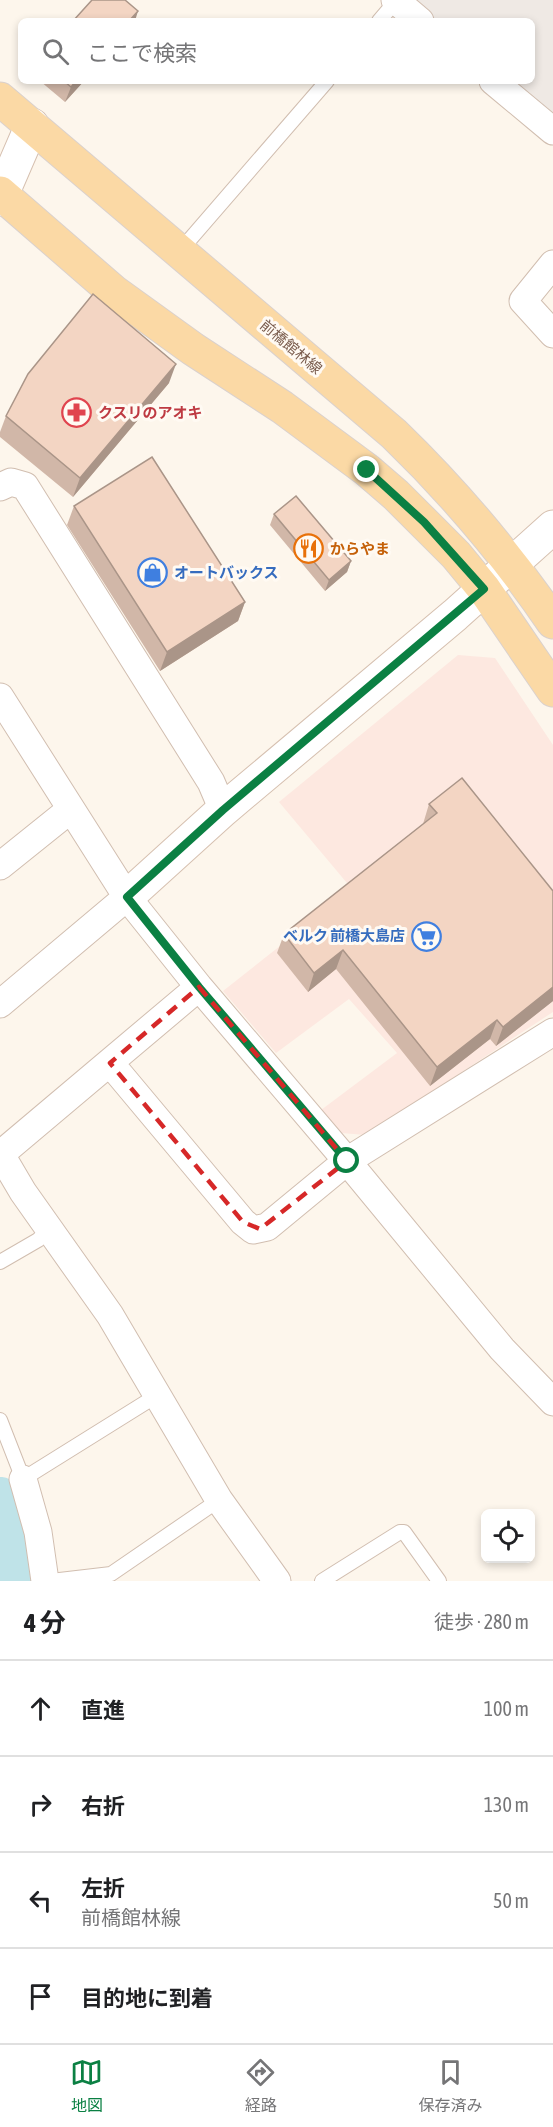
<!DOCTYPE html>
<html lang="ja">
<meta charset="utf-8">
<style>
:root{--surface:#fff;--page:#f2f2f2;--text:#202124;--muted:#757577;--line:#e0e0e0;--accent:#0b8043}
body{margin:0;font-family:"Asap Condensed","Noto Sans JP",sans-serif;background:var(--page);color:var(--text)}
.controls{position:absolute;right:18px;bottom:18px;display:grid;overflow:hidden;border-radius:9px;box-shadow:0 3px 9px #0003}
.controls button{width:54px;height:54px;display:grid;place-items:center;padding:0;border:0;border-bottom:2px solid var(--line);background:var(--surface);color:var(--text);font:30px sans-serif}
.stop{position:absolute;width:18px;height:18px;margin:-14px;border:4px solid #0b8043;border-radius:50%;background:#fff}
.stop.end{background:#0b8043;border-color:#fff;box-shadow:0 2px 6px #0008}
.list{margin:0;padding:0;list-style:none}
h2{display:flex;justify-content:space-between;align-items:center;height:78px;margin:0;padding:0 24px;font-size:26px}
h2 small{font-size:20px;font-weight:400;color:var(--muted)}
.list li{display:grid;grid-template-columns:39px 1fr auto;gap:18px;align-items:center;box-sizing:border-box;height:96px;padding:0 24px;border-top:2px solid var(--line)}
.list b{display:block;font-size:22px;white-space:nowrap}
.list p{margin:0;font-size:20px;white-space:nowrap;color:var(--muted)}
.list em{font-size:20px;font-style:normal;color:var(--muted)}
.icon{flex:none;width:33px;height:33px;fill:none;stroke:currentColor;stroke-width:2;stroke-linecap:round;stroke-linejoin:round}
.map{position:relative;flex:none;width:553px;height:1581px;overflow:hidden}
.search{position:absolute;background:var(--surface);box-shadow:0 3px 9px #0003;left:18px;right:18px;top:18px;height:66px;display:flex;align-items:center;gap:15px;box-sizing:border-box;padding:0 21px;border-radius:9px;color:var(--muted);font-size:22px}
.sheet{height:462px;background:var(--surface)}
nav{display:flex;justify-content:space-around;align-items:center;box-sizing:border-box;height:84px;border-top:2px solid var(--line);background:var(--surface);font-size:16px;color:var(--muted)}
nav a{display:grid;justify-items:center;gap:3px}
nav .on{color:var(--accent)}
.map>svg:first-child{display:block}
</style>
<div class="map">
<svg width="553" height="1581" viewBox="0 0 553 1581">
<rect width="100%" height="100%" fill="#fdf6ec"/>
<!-- commercial -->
<path fill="#fde8e0" d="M458,655L495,658L553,745V1012L366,1135L341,1133L321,1110L397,1053L349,999L276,1053L223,991L352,889L279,802Z"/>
<!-- industrial -->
<path fill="#efe9e4" d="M411,0H553V118L509,81H532V21H436Z"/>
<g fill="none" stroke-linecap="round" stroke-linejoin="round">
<!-- river -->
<path stroke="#bfe3e8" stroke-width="42" d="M0,1498L15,1548L17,1581"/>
<defs>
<path id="lane" d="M379,21L396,1
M179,252L327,81
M0,1262L38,1240L50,1229
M0,1420L23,1479L156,1396
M51,1581L111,1574L219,1500
M322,1581L400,1532H404L439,1581"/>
<path id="street" d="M395,0L420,21
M493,81L553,131
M553,264L523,301L553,334
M0,487L11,482L25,486L211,782L223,810
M0,697L127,897L199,987L347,1161L502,1349L553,1402
M0,866L71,809
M0,1004L127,897
M110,1063L243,1222L253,1230L267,1227L347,1161L553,1032
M0,1153L23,1192L110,1315L219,1500L277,1581
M1,1154L199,987
M23,1479L38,1532L45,1581"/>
<path id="secondary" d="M0,199L32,125
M127,897L223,810L455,615L553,527"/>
<path id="primary" d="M0,99L394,434C452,490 507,555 553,622
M0,193L114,292L193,349L282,407L367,470L396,495L456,555L484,589L553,690"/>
</defs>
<!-- lane casing -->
<use href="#lane" stroke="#d1beb0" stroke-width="16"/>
<!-- street casing -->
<use href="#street" stroke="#d1beb0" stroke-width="29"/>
<!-- secondary casing -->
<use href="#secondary" stroke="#d6c0b0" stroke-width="35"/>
<!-- primary casing -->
<use href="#primary" stroke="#dad1cd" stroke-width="35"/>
<!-- lane -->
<use href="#lane" stroke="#fff" stroke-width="14"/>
<!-- street -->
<use href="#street" stroke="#fff" stroke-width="27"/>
<!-- secondary -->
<use href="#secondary" stroke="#fff" stroke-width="33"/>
<!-- primary -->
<use href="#primary" stroke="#fbd9a5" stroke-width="33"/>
</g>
<!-- wall -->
<path fill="#d1b7a8" d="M40,81H84L65,102Z
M169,383L73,497L0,437V432L6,416Z
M74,506L245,602L238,621L160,671L67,525Z
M274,514L351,561L347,572L325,591L270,525Z
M429,804L553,891V1001L496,1046L490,1039L430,1086L336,969L308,992L277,953L284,934L423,824Z"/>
<!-- shaded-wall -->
<path fill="#aa9588" d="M138,11L135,21H129Z
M76,81H84L65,102L71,87Z
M176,364L169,383L73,497L80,478Z
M351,561L347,572L325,591L329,580Z
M245,602L238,621L160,671L167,652Z
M343,950L336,969L308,992L314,973Z
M553,987V1001L496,1046L503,1027Z
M497,1020L490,1039L430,1086L437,1067Z"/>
<!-- building -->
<path fill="#f3d5c3" stroke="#aa9588" stroke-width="1.5" d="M92,0H125L138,11L129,21H73Z
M64,81H76L71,87Z
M93,294L176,364L80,478L6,416L28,374Z
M152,457L245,602L167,652L74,506Z
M296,496L351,561L329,580L274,514Z
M462,778L553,891V987L503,1027L497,1020L437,1067L343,950L314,973L284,934L437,813L429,804Z"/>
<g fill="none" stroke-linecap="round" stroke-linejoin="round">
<!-- route -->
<path stroke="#0b8043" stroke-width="8" d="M347,1161L199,987L127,897L223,810L484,589L424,522L367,470"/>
</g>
<!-- marked area -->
<path fill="none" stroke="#d62828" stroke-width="4.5" stroke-dasharray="12 8" stroke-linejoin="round" d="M199,987L347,1161L260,1229L243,1222L110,1063Z"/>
<!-- icons -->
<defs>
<symbol id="pharmacy-ring" viewBox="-11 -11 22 22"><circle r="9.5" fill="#fffaf3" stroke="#e0444e" stroke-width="1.5"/><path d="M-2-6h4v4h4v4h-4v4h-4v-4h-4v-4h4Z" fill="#e0444e"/></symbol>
<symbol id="restaurant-ring" viewBox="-11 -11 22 22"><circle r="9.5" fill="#fffaf3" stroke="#e8710a" stroke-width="1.5"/><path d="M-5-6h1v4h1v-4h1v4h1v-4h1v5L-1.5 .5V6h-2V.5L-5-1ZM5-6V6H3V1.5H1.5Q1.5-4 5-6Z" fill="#e8710a"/></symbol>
<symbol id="shop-ring" viewBox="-11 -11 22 22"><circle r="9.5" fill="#fffaf3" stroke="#3f7fe0" stroke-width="1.5"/><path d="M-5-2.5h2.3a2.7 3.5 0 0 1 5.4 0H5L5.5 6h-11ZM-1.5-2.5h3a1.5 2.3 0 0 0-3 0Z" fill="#3f7fe0"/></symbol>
<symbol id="supermarket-ring" viewBox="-11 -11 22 22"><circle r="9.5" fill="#fffaf3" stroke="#3f7fe0" stroke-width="1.5"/><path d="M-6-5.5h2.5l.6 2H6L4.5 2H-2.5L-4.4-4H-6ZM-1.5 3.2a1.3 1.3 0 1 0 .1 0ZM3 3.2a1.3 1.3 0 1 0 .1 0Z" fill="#3f7fe0"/></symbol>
</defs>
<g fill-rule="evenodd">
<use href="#pharmacy-ring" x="60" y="396" width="33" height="33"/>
<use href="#restaurant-ring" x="292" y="532" width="33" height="33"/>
<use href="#shop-ring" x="136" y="556" width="33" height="33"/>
<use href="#supermarket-ring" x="410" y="920" width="33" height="33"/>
</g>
<g text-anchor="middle" stroke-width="6" stroke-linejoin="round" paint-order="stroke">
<!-- street labels -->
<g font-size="15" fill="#7a5c4d" stroke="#fffaf3">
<text transform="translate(291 347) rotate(40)" y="5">前橋館林線</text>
</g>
<!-- health labels -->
<g font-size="15" font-weight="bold" fill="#be3a42" stroke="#fffaf3" text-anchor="start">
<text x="98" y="418">クスリのアオキ</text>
</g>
<!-- food labels -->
<g font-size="15" font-weight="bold" fill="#c56008" stroke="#fffaf3" text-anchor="start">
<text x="330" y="554">からやま</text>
</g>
<!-- shop labels -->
<g font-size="15" font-weight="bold" fill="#366cbe" stroke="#fffaf3" text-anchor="start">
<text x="174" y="578">オートバックス</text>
<text x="405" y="941" text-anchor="end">ベルク 前橋大島店</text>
</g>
</g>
</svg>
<div class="controls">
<button><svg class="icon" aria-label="locate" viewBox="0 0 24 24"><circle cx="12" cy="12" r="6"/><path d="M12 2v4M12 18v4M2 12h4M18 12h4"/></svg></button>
</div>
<div class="stop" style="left:347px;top:1161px"></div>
<div class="stop end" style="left:367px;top:470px"></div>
<div class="search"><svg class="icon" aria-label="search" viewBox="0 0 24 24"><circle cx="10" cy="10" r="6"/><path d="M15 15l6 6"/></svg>ここで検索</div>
</div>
<section class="sheet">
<h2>4 分<small>徒歩 · 280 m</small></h2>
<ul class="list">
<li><svg class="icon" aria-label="ahead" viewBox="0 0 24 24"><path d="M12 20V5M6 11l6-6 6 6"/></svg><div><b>直進</b></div><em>100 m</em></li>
<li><svg class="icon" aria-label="right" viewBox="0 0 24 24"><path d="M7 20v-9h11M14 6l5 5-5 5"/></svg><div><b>右折</b></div><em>130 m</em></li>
<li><svg class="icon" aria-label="left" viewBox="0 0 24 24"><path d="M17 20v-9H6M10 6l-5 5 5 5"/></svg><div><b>左折</b><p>前橋館林線</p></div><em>50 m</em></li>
<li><svg class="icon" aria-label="arrive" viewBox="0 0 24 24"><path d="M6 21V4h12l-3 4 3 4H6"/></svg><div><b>目的地に到着</b></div></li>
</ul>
</section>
<nav>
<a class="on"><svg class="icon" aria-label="map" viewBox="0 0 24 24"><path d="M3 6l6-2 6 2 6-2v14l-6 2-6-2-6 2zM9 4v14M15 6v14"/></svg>地図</a>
<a><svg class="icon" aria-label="directions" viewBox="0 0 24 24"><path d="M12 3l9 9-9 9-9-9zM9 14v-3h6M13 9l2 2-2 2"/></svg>経路</a>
<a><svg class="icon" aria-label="saved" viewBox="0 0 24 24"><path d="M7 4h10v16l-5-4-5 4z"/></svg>保存済み</a>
</nav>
